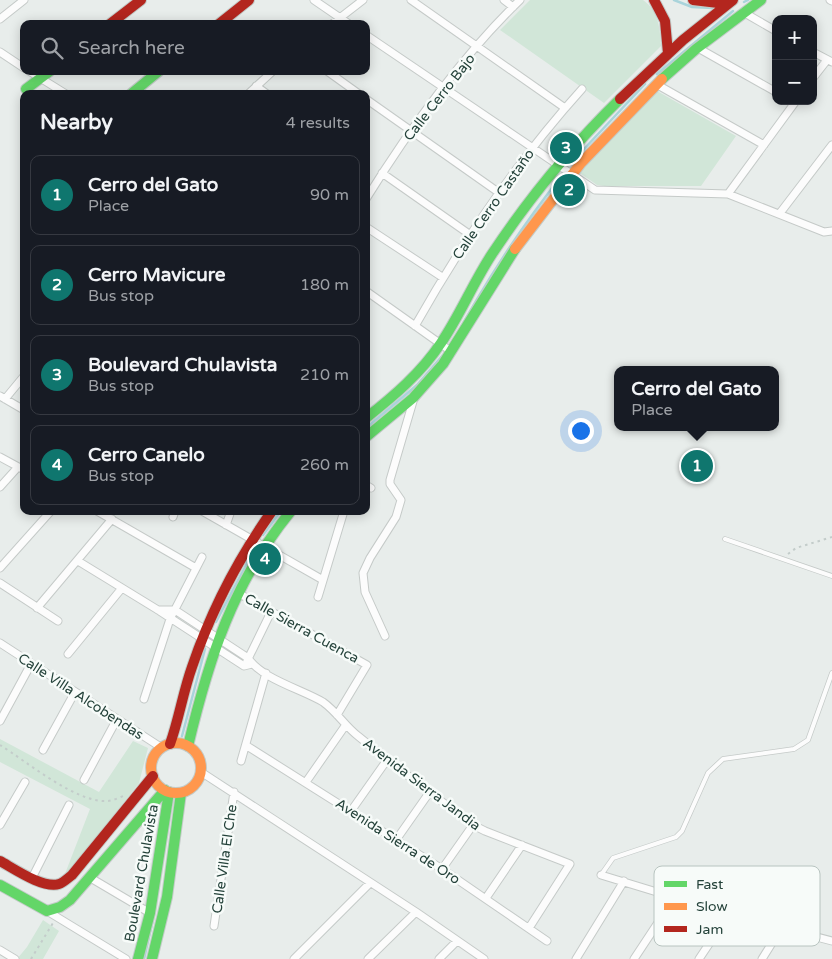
<!DOCTYPE html>
<meta charset="utf-8">
<style>
:root{--surface:#171b24;--page:#20242c;--text:#f1f3f6;--muted:#9ea1a6;--line:#363941;--accent:#0f766e}
body{margin:0;font-family:"Varela Round",sans-serif;background:var(--page);color:var(--text)}
.controls{position:absolute;right:15px;top:15px;display:grid;overflow:hidden;border-radius:10px;box-shadow:0 2px 12px #0003}
.controls button{width:45px;height:45px;display:grid;place-items:center;padding:0;border:0;border-bottom:1px solid var(--line);background:var(--surface);color:var(--text);font:25px sans-serif}
.you{position:absolute;left:580px;top:430px;width:18px;height:18px;margin:-12px;border:4px solid #fff;border-radius:50%;background:#1a73e8;box-shadow:0 0 0 8px #1a73e833}
.badge{display:grid;place-items:center;width:32px;height:32px;border-radius:50%;background:var(--accent);color:#fff;font-size:16px;font-weight:700}
.pin{position:absolute;translate:-50% -50%;border:2px solid #fff;box-shadow:0 1px 5px #0006}
.popup{position:absolute;left:614px;top:366px;width:165px;height:65px;box-sizing:border-box;display:grid;place-content:center;border-radius:10px;background:var(--surface);filter:drop-shadow(0 1px 4px #0005);font-size:16px;white-space:nowrap;color:var(--muted)}
.popup b{font-size:19px;color:var(--text)}
.popup::after{content:'';position:absolute;left:50%;top:100%;margin-left:-10px;border:10px solid transparent;border-top-color:var(--surface)}
.list{margin:0;padding:0;list-style:none}
h2{display:flex;justify-content:space-between;align-items:center;height:65px;margin:0;padding:0 20px;font-size:21px}
h2 small{font-size:16px;font-weight:400;color:var(--muted)}
.list li{display:grid;grid-template-columns:32px 1fr auto;gap:15px;align-items:center;box-sizing:border-box;height:80px;margin:0 10px 10px;padding:0 10px;border:1px solid var(--line);border-radius:10px}
.list b{display:block;font-size:19px;white-space:nowrap}
.list p{margin:0;font-size:16px;white-space:nowrap;color:var(--muted)}
.list em{font-size:16px;font-style:normal;color:var(--muted)}
.icon{flex:none;width:28px;height:28px;fill:none;stroke:currentColor;stroke-width:2;stroke-linecap:round;stroke-linejoin:round}
.map{position:relative;flex:none;width:832px;height:959px;overflow:hidden}
.search{position:absolute;background:var(--surface);box-shadow:0 2px 12px #0003;left:20px;top:20px;width:350px;height:55px;display:flex;align-items:center;gap:12px;box-sizing:border-box;padding:0 18px;border-radius:10px;color:var(--muted);font-size:19px}
.panel{position:absolute;background:var(--surface);box-shadow:0 2px 12px #0003;left:20px;top:90px;width:350px;height:425px;border-radius:10px}
.map>svg:first-child{display:block}
</style>
<div class="map">
<svg width="832" height="959" viewBox="0 0 832 959">
<rect width="100%" height="100%" fill="#e8edeb"/>
<!-- green -->
<path fill="#d1e6d8" d="M530,0H643C659,11 660,29 661,46L604,103L500,30Z
M657,91L736,136L701,186H604L597,185L580,173L621,126Z
M0,739L99,792L133,741L148,748L139,783L63,879L90,809L0,762Z
M43,920L59,931L43,959H17L27,947Z"/>
<g fill="none" stroke-linecap="round" stroke-linejoin="round">
<!-- stream -->
<path stroke="#a9d4db" stroke-width="2.5" d="M674,0L692,7L713,8
M744,2L748,0
M657,74L733,11
M569,165L645,84
M453,342C484,284 519,230 560,178
M366,428L417,385L443,355
M263,535L281,511
M216,622L254,550
M182,736L205,649
M144,959L153,919"/>
<defs>
<path id="lane" d="M725,539L832,576
M601,875L613,858L676,837L682,831L708,773L723,759L794,749L808,740L832,673"/>
<path id="street" d="M314,0L349,24
M411,0L565,108
M504,0L513,7
M830,0L832,1
M743,12L776,31
M0,19L24,0
M332,24L363,0
M366,35L595,190L728,194L824,232L832,231
M698,48L776,92
M0,52L24,68
M813,52L832,62
M29,71L66,94
M327,71L359,94
M813,78L827,60
M656,84L764,145
M256,86L267,94
M248,94L273,71
M366,99L498,192
M382,173L469,234
M728,194L796,101
M366,199C409,130 461,57 520,0
M780,213L832,145
M366,227L442,277
M366,291L452,352
M415,326C463,241 516,162 582,89
M0,396L24,410
M5,399L24,376
M0,457L24,470
M366,485L371,488
M0,487L18,467
M97,511L196,568
M202,511L323,580
M173,517L175,511
M226,525L231,511
M78,561L158,610L244,666L252,664
M0,568L51,511
M0,583L58,621
M238,593L367,665L337,715
M318,597L344,511
M37,608L112,519
M158,610H175L248,658C262,679 301,689 323,702C337,712 345,726 358,736C396,767 434,796 473,825L485,831L570,864L529,928
M385,636L365,592L363,573L370,558L396,517L401,500L390,484V480L414,398
M0,643L162,748
M68,654L122,588
M247,661L271,612
M144,699L170,619L202,557
M0,721L31,664
M247,746L442,869L547,941
M43,750L75,692
M241,761L266,673
M201,772L416,912L484,959
M84,780L117,719
M306,782L345,726
M351,811L387,760
M0,825L25,782
M396,840L429,793
M442,869L473,825
M601,875L729,914L832,941
M89,877L150,913
M32,878L69,805
M486,898L522,845
M47,911L126,959
M214,926L234,792
M0,950L15,959
M294,959L370,883
M368,959L416,912
M439,959L457,941
M576,959L624,881
M634,959L675,897
M699,959L729,914
M762,959L782,927"/>
<path id="fast" d="M662,79L696,49L761,0
M26,89L50,71
M131,94L159,71
M366,418C394,396 421,373 441,343C460,315 473,283 492,254C529,198 572,146 620,99
M366,437L413,398L443,364L515,249
M188,746C209,658 233,582 291,511
M0,885L47,911L60,907L70,900L165,790
M138,959L150,913L169,792
M152,959L167,897L181,793"/>
<path id="slow" d="M515,249L581,163L662,79
M151 768a25 25 0 1 1 50 0a25 25 0 1 1-50 0Z"/>
<path id="jam" d="M654,0L665,21L668,53
M693,0L727,4
M110,24L141,0
M219,24L249,0
M620,99L683,40L733,0
M170,744C179,719 183,692 192,667C211,611 238,559 272,511
M0,861C13,868 43,889 59,884C63,883 68,878 72,875L153,776"/>
</defs>
<!-- lane casing -->
<use href="#lane" stroke="#c5cac8" stroke-width="5.5"/>
<!-- street casing -->
<use href="#street" stroke="#c5cac8" stroke-width="9"/>
<!-- fast casing -->
<use href="#fast" stroke="#c3cbc8" stroke-width="12"/>
<!-- slow casing -->
<use href="#slow" stroke="#c3cbc8" stroke-width="12"/>
<!-- jam casing -->
<use href="#jam" stroke="#c3cbc8" stroke-width="12"/>
<!-- path -->
<path stroke="#c3ccca" stroke-width="2" stroke-dasharray="2.5 4" stroke-linecap="butt" d="M788,554L796,548L832,537
M0,745C26,761 76,803 107,801C113,801 120,797 126,795
M31,959L53,923"/>
<!-- lane -->
<use href="#lane" stroke="#fcfcfc" stroke-width="4"/>
<!-- street -->
<use href="#street" stroke="#fcfcfc" stroke-width="7"/>
<!-- fast -->
<use href="#fast" stroke="#63d668" stroke-width="10"/>
<!-- slow -->
<use href="#slow" stroke="#ff974d" stroke-width="10"/>
<!-- jam -->
<use href="#jam" stroke="#b3261e" stroke-width="10"/>
</g>
<g text-anchor="middle" stroke-width="5" stroke-linejoin="round" paint-order="stroke">
<!-- street labels -->
<g font-size="14" fill="#24423a" stroke="#f7fbf9">
<text transform="translate(439 97) rotate(-52)" y="5">Calle Cerro Bajo</text>
<text transform="translate(493 204) rotate(-55)" y="5">Calle Cerro Castaño</text>
<text transform="translate(302 628) rotate(29)" y="5">Calle Sierra Cuenca</text>
<text transform="translate(81 696) rotate(33)" y="5">Calle Villa Alcobendas</text>
<text transform="translate(422 784) rotate(37)" y="5">Avenida Sierra Jandia</text>
<text transform="translate(398 841) rotate(33)" y="5">Avenida Sierra de Oro</text>
<text transform="translate(224 859) rotate(-82)" y="5">Calle Villa El Che</text>
<text transform="translate(141 873) rotate(-80)" y="5">Boulevard Chulavista</text>
</g>
</g>
<!-- legend -->
<rect x="654" y="866" width="166" height="80" rx="8" fill="#f7fbf9" stroke="#b8c4c0" stroke-width="1"/>
<rect x="664" y="881" width="23" height="6" fill="#63d668"/>
<rect x="664" y="903" width="23" height="7" fill="#ff974d"/>
<rect x="664" y="926" width="23" height="6" fill="#b3261e"/>
<g font-size="14" fill="#24423a">
<text x="696" y="889">Fast</text>
<text x="696" y="911">Slow</text>
<text x="696" y="934">Jam</text>
</g>
</svg>
<div class="controls">
<button>+</button>
<button>−</button>
</div>
<div class="you"></div>
<div class="pin badge" style="left:697px;top:466px">1</div>
<div class="popup"><b>Cerro del Gato</b>Place</div>
<div class="pin badge" style="left:569px;top:190px">2</div>
<div class="pin badge" style="left:566px;top:148px">3</div>
<div class="pin badge" style="left:265px;top:559px">4</div>
<div class="search"><svg class="icon" aria-label="search" viewBox="0 0 24 24"><circle cx="10" cy="10" r="6"/><path d="M15 15l6 6"/></svg>Search here</div>
<section class="panel">
<h2>Nearby<small>4 results</small></h2>
<ul class="list">
<li><span class="badge">1</span><div><b>Cerro del Gato</b><p>Place</p></div><em>90 m</em></li>
<li><span class="badge">2</span><div><b>Cerro Mavicure</b><p>Bus stop</p></div><em>180 m</em></li>
<li><span class="badge">3</span><div><b>Boulevard Chulavista</b><p>Bus stop</p></div><em>210 m</em></li>
<li><span class="badge">4</span><div><b>Cerro Canelo</b><p>Bus stop</p></div><em>260 m</em></li>
</ul>
</section>
</div>
